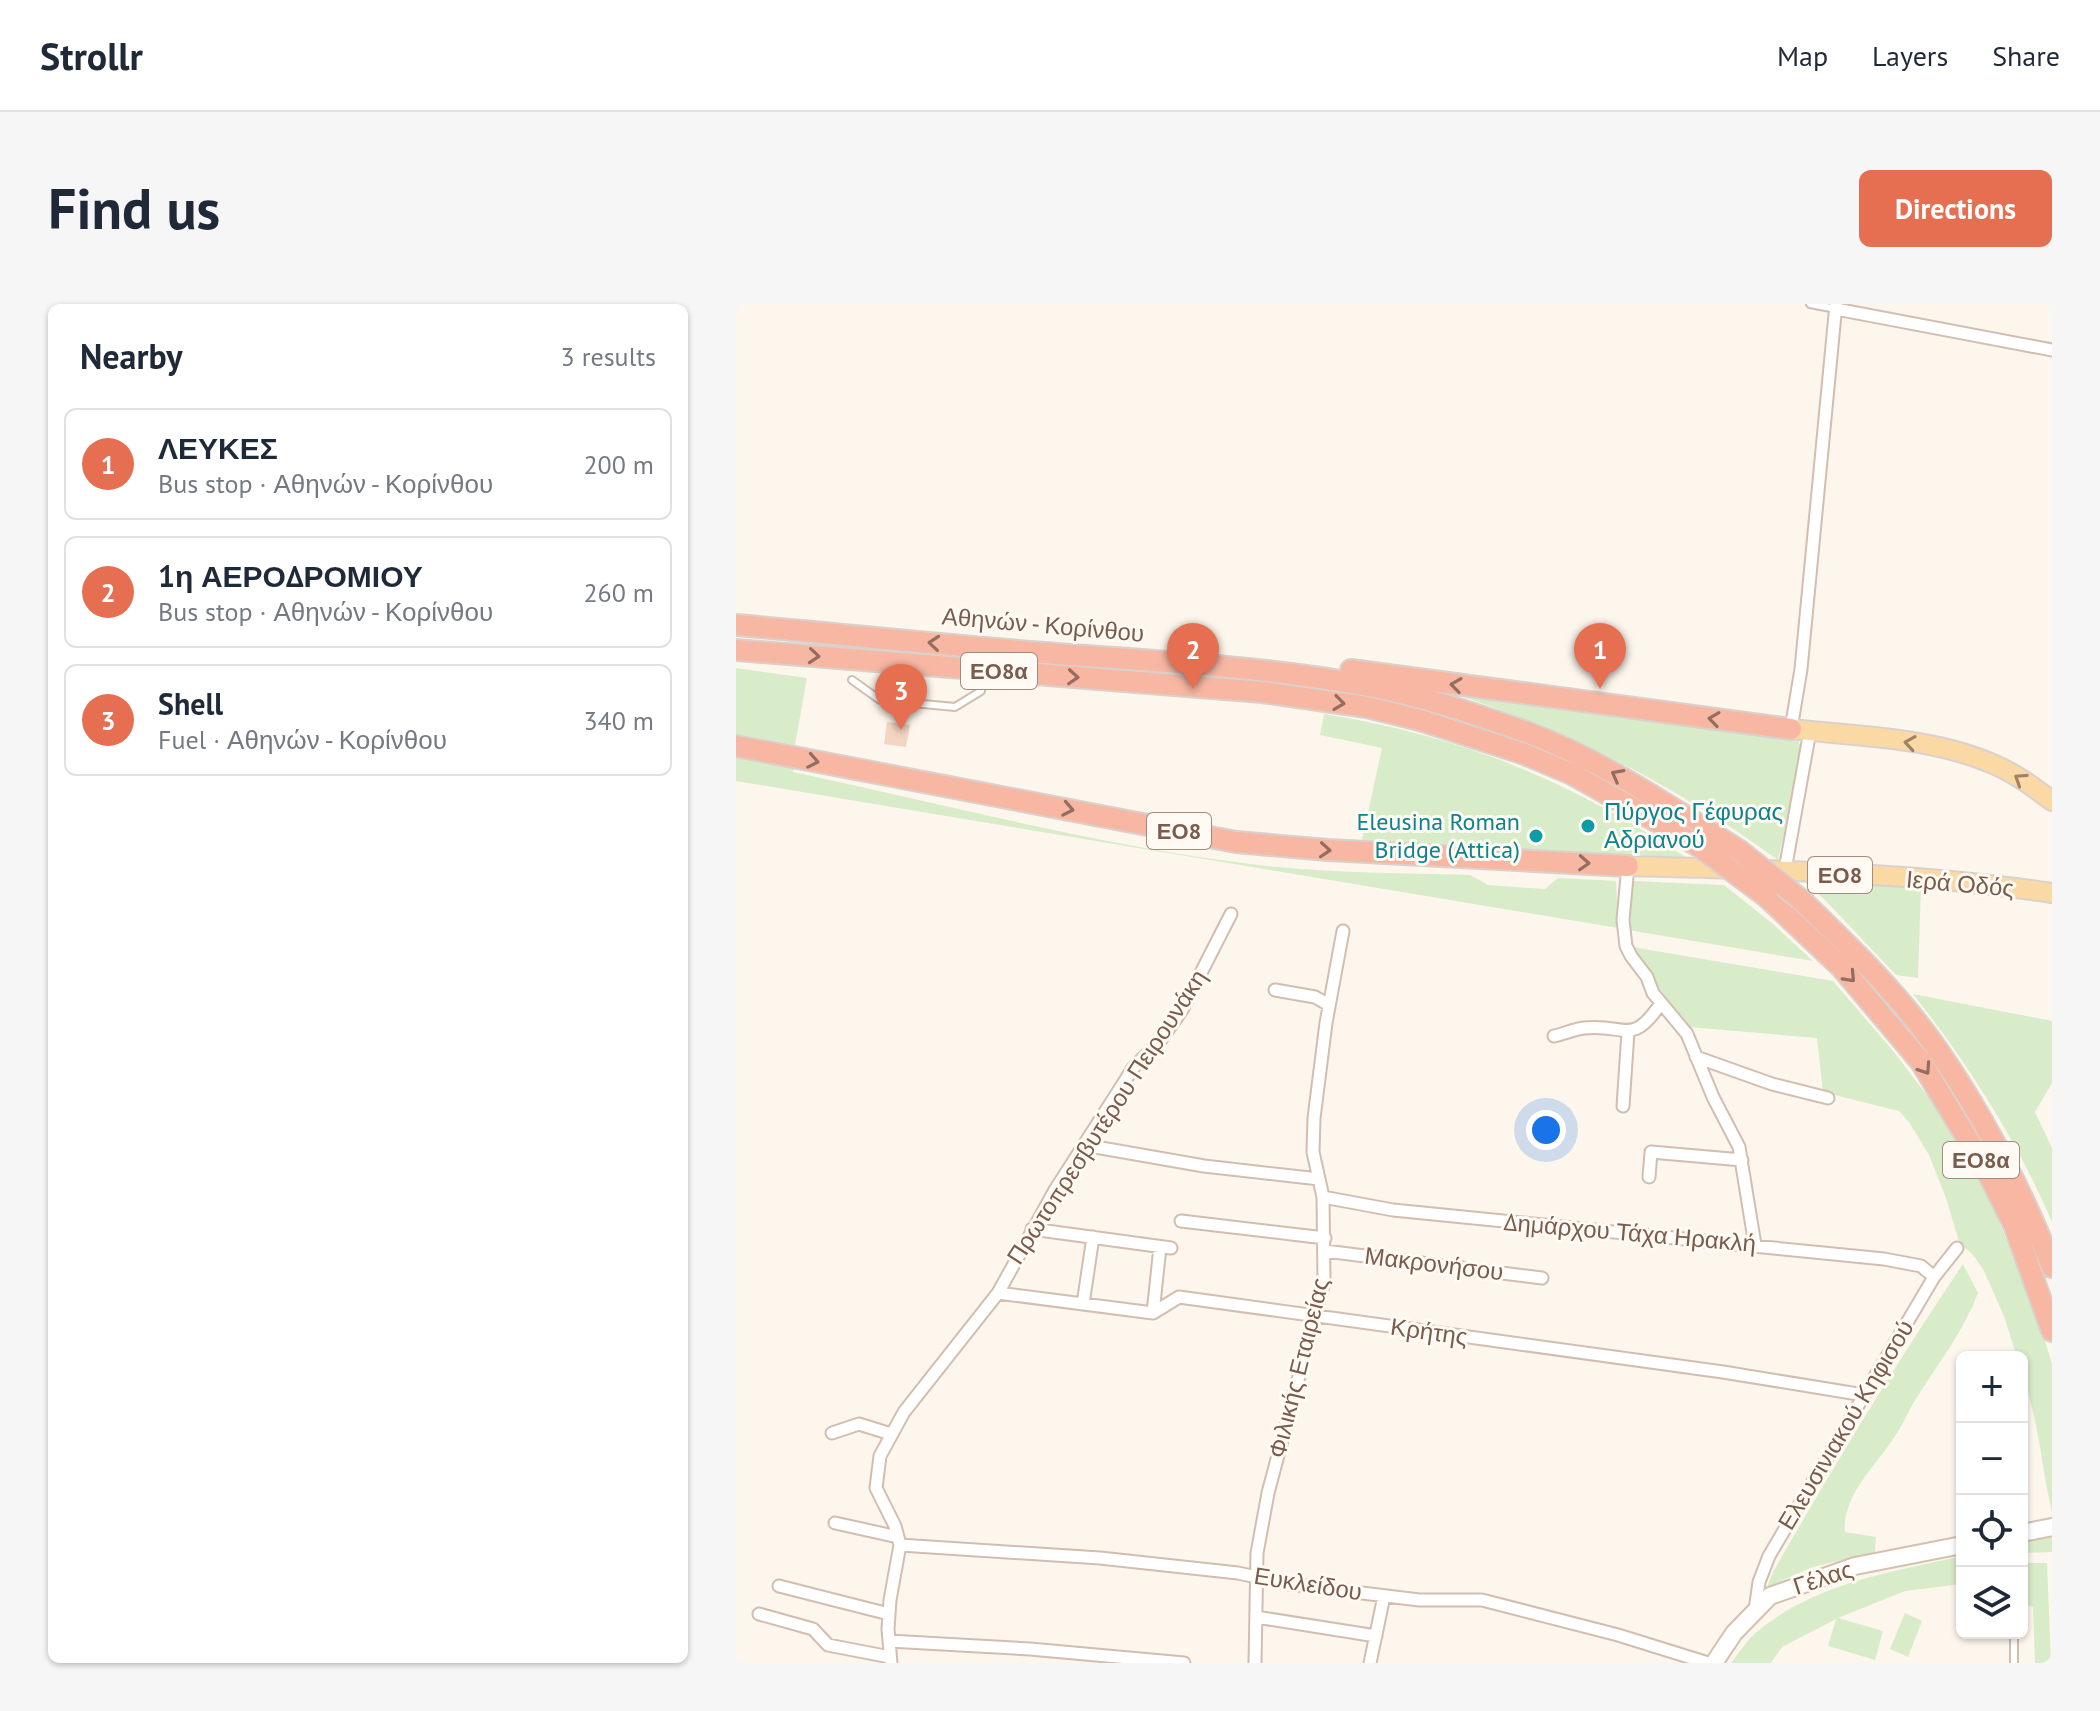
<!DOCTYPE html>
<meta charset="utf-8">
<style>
:root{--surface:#fff;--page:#f6f6f7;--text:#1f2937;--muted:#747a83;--line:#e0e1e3;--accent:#e76f51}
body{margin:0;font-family:"PT Sans",sans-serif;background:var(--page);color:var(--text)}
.controls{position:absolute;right:24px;bottom:24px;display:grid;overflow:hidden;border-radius:12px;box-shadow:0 2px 6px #0004}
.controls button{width:72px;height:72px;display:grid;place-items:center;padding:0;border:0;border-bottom:2px solid var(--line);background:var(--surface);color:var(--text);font:40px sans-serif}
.you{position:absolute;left:810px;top:826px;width:28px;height:28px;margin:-20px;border:6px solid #fff;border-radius:50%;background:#1a73e8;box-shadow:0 0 0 12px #1a73e833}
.badge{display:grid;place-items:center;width:52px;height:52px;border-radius:50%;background:var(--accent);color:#fff;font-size:26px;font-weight:700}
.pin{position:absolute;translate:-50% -66px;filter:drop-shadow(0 2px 4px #0008)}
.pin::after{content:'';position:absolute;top:42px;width:28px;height:24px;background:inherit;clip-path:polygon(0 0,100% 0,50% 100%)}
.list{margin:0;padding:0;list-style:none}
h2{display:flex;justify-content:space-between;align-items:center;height:104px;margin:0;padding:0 32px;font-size:34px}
h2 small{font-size:26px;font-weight:400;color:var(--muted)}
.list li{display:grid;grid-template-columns:52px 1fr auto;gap:24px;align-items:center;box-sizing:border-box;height:112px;margin:0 16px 16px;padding:0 16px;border:2px solid var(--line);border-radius:12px}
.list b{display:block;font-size:30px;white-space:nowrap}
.list p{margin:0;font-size:26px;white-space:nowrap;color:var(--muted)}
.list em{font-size:26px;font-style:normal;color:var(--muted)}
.icon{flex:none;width:44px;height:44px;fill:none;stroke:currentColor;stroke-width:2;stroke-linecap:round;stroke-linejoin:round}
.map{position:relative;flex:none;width:1316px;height:1359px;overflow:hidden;border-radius:12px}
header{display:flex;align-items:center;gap:48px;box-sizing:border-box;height:112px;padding:0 40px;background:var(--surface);border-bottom:2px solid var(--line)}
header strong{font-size:38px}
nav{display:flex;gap:44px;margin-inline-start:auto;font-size:28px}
.intro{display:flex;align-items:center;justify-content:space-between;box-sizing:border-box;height:192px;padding:0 48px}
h1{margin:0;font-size:56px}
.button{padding:20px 36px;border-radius:12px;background:var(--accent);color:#fff;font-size:28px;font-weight:700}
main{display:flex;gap:48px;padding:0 48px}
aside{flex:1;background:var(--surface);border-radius:12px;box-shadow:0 2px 6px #0004}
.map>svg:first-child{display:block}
</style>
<header>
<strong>Strollr</strong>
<nav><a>Map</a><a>Layers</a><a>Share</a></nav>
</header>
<div class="intro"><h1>Find us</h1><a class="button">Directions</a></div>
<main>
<aside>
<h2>Nearby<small>3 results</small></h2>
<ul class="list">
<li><span class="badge">1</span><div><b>ΛΕΥΚΕΣ</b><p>Bus stop · Αθηνών - Κορίνθου</p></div><em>200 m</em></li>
<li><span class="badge">2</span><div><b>1η ΑΕΡΟΔΡΟΜΙΟΥ</b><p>Bus stop · Αθηνών - Κορίνθου</p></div><em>260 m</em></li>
<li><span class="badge">3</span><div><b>Shell</b><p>Fuel · Αθηνών - Κορίνθου</p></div><em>340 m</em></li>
</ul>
</aside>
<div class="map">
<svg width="1316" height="1359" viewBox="0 0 1316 1359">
<rect width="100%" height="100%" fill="#fdf6ec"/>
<!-- green -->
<path fill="#d8ecc9" d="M0,364L71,374L59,441L0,430Z
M719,390L1061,433L1066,447L1042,556C940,482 839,430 719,390Z
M588,410C730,433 831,476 951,554L626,536L646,444L584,431Z
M0,449L58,461L57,468C211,501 365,542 522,561C592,569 663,569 734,571L752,581L809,585L822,574L880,577L882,624L0,477Z
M897,577L988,581L1037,620L1077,657L892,626Z
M1069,578L1185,583L1182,674L1160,671L1090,597Z
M896,643L1097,677L1158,748L1193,794L1227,846L1257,903L1301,1010L1316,1060V1208C1308,1175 1305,1141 1297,1108C1293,1089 1286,1073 1286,1053H1281L1268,1012L1247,965L1237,951L1223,938L1210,894L1193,851L1173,818L1163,807L1087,788L1081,734L953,723L904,659Z
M1177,690L1316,717V779L1299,808L1316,844V918C1281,836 1232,760 1177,690Z
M1227,960L1242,989C1228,1026 1205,1056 1183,1090C1174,1103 1168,1119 1159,1132C1140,1162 1106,1191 1109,1228L1140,1233L1139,1248L1077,1263L1031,1283L1037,1268C1097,1163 1159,1061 1227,960Z
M1316,1233V1248L1286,1249V1237Z
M1226,1252V1280L1169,1287L1102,1314L1147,1327L1139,1356L1092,1342L1100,1315L1046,1343L1035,1359H995C1004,1348 1012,1334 1023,1326C1081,1279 1155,1268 1226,1252Z
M1286,1259H1311L1315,1359H1299L1297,1303L1286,1299Z
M1169,1309L1186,1317L1172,1353L1154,1345Z"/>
<!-- building -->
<path fill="#f3d5c3" d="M151,418L174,421L170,443L148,440Z"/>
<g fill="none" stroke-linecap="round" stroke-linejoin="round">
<defs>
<path id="lane" d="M1074,0L1100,5
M116,376L144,396L219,403L245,387
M1278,1359V1329"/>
<path id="street" d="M1100,5L1316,46
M1055,425L1065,365L1100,0
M892,562L887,616L890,642L895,652L911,673L917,689L951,730L977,793L1003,843L1019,941
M1049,566L1074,427
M539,686L579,693L593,701
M818,732C828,730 838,725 848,724C889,719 895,744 925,699
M960,753L1036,780L1092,794
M887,802L892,728
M348,841L468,862L583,875
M913,873L915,848L1006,856
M587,893L657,906L1148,955L1185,962L1198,973
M445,917L589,934
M296,925L435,944
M589,947L806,974
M262,989L417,1009L443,993L987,1068L1128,1091
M347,1000L357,933
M417,1009L424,943
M96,1129L123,1120L155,1130
M99,1219L162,1233
M164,1241L364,1254L502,1269L553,1280L683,1296H746L882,1331L972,1359
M43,1282L153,1310
M1019,1306L1023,1278L1033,1252L1198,973L1221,944
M23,1310L77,1325L92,1341L154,1353
M520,1313L640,1332
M153,1337L294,1345L448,1359
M155,1359L152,1325L154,1296L164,1241L159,1222L140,1184L144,1152L168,1108L262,989L319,886L387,780L397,764L424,737L446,706L495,610
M519,1359L521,1249L532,1189L588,978L587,893L577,848L578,814L590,719L607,627
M634,1359L648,1292"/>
<path id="secondary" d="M1286,1229L1316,1223
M978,1359L998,1329L1034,1292L1119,1262L1226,1241"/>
<path id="primary" d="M1055,425C1119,432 1192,433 1252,458C1276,467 1296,482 1316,497
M892,562C1033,566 1176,568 1316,589"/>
<path id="highway" d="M0,321C103,330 205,341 308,349C416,357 526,362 633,382C686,392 739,410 790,428C855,452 913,489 971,526
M0,346L526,388L631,403L684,416L786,449L836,470L925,520
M615,366L1055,425
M0,442L500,538L592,546L892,562
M1031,593L1105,663L1185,758L1251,867L1278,921L1316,1027
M1064,595C1113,642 1164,691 1203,748C1249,815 1286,887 1316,963"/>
</defs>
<!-- lane casing -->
<use href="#lane" stroke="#d1beb0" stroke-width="10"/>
<!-- street casing -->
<use href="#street" stroke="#d1beb0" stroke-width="15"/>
<!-- secondary casing -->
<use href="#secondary" stroke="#d6c0b0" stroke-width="20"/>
<!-- primary casing -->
<use href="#primary" stroke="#dad1cd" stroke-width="22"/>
<!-- highway casing -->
<use href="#highway" stroke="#dad1cd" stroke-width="24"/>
<!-- lane -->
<use href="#lane" stroke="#fff" stroke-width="6"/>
<!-- street -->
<use href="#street" stroke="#fff" stroke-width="11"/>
<!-- secondary -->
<use href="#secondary" stroke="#fff" stroke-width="16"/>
<!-- primary -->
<use href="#primary" stroke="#fbd9a5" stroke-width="18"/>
<!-- highway -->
<use href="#highway" stroke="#f7b7a3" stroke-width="20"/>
<defs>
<path id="highway-bridge" d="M925,520L964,543L1031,593
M971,526L1004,547L1064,595"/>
</defs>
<!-- highway-bridge casing -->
<use href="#highway-bridge" stroke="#dad1cd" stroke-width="24" stroke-linecap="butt"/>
<!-- highway-bridge -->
<use href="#highway-bridge" stroke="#f7b7a3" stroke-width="20"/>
</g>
<!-- one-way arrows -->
<defs><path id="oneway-chevron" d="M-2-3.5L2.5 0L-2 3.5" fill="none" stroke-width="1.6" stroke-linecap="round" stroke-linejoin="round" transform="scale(2)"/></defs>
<g stroke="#936e5e">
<use href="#oneway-chevron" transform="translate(198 339) rotate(-175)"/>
<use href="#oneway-chevron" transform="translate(78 352) rotate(5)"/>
<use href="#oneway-chevron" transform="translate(337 373) rotate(4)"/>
<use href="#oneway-chevron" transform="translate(720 381) rotate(-172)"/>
<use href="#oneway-chevron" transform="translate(603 399) rotate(8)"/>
<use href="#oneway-chevron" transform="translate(978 415) rotate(-172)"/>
<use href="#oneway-chevron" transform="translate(77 457) rotate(11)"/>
<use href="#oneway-chevron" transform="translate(881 471) rotate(-152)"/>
<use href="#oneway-chevron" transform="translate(332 505) rotate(11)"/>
<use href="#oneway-chevron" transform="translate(589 546) rotate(4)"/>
<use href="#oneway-chevron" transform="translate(848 559) rotate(3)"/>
<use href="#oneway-chevron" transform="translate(1114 673) rotate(47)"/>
<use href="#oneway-chevron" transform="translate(1189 765) rotate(56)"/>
</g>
<g stroke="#a18267">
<use href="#oneway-chevron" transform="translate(1174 439) rotate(-171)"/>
<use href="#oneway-chevron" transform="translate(1284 475) rotate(-147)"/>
</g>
<!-- markers -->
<g fill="#0f9aa8" stroke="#fffaf3" stroke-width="3">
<circle cx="852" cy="522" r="8"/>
<circle cx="800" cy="532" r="8"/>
</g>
<g text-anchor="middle" stroke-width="6" stroke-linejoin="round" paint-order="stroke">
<!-- shield labels -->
<g fill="#fffaf3" stroke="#a28b7f" stroke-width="2">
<rect x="225" y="349" width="76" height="36" rx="6"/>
<rect x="411" y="509" width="64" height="36" rx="6"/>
<rect x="1072" y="553" width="64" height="36" rx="6"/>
<rect x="1207" y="838" width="76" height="36" rx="6"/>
</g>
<g font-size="22" font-weight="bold" fill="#7a5c4d">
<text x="263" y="375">ΕΟ8α</text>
<text x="443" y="535">ΕΟ8</text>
<text x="1104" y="579">ΕΟ8</text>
<text x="1245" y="864">ΕΟ8α</text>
</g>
<!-- street labels -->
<g font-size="24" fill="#7a5c4d" stroke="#fffaf3">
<text transform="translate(307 321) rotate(5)" y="8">Αθηνών - Κορίνθου</text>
<text transform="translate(1224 580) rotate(5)" y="8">Ιερά Οδός</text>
<text transform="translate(371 813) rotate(-57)" y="8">Πρωτοπρεσβυτέρου Πειρουνάκη</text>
<text transform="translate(894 929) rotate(5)" y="8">Δημάρχου Τάχα Ηρακλή</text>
<text transform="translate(698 960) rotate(7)" y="8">Μακρονήσου</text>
<text transform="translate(693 1028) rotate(8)" y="8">Κρήτης</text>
<text transform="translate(563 1064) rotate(-76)" y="8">Φιλικής Εταιρείας</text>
<text transform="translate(1110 1121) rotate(-59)" y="8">Ελευσινιακού Κηφισού</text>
<text transform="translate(1087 1274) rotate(-18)" y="8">Γέλας</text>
<text transform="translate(572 1280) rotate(9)" y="8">Ευκλείδου</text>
</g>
<!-- culture labels -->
<g font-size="24" fill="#0d838f" stroke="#fffaf3" text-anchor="start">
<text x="868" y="516">Πύργος Γέφυρας<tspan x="868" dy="28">Αδριανού</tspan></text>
<text x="784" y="526" text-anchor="end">Eleusina Roman<tspan x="784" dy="28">Bridge (Attica)</tspan></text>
</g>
</g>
</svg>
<div class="controls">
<button>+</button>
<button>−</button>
<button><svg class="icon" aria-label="locate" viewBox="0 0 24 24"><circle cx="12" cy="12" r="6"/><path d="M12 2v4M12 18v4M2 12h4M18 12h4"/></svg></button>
<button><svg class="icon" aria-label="layers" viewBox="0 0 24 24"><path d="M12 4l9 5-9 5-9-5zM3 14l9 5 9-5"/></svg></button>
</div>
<div class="you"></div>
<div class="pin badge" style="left:864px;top:385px">1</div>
<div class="pin badge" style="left:457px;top:385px">2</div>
<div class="pin badge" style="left:165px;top:426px">3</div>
</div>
</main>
